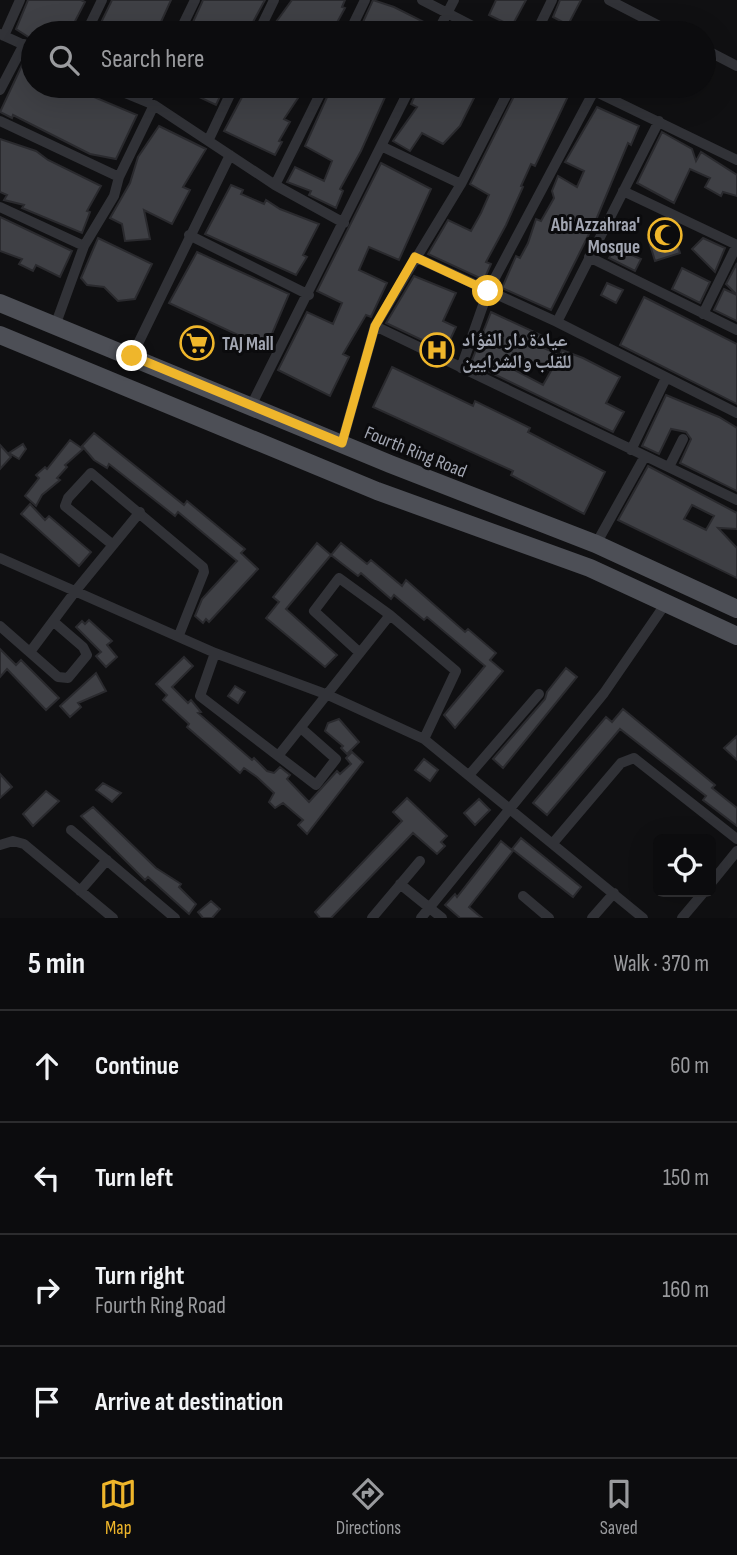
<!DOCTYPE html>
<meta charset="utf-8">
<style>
:root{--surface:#0c0c0e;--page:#151517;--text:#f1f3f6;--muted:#9a9b9e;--line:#2c2c2e;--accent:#efb62b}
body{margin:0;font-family:"Sofia Sans Condensed","Noto Naskh Arabic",sans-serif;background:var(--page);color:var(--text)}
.controls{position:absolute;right:21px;bottom:21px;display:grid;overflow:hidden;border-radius:10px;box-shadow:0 7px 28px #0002}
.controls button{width:63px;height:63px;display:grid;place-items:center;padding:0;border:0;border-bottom:2px solid var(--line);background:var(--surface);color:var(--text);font:35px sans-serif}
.stop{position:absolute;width:21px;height:21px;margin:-16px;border:5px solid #efb62b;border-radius:50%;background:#fff}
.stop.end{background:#efb62b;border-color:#fff;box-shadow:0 2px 7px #0008}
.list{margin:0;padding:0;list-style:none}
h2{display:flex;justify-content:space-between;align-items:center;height:91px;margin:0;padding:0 28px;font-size:30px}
h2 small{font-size:23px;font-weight:400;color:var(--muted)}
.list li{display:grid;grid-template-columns:46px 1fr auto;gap:21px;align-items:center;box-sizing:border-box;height:112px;padding:0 28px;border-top:2px solid var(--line)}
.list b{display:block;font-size:26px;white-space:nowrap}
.list p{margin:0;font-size:23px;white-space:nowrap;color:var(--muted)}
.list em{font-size:23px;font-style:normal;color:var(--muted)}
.icon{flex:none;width:38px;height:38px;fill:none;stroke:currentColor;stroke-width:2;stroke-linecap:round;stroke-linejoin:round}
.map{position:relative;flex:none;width:737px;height:918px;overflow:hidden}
.search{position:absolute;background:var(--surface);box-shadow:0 7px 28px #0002;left:21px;right:21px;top:21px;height:77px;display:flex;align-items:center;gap:18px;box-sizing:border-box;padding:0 24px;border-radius:38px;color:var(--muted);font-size:26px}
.sheet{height:539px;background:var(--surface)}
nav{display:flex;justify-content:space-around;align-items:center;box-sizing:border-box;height:98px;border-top:2px solid var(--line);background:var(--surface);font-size:19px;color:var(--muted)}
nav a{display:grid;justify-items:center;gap:4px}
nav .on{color:var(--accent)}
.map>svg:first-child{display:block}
</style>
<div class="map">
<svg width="737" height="918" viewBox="0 0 737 918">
<rect width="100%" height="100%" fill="#101012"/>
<!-- building -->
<path fill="#3f4045" stroke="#2a2a2e" stroke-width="2" fill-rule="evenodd" d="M28,0H81L85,2L69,33H33V40L16,29Z
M112,0H171L156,33H96Z
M203,0H265L247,33H188Z
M292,0H345L342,7L345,8L334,28L341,33H312L300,27L296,33H268Z
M373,0L394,7L424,22L416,33H358Z
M496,0H526L512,26L489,15Z
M560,0H581L568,25L553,17Z
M23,63L33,66V86H68L137,115L116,159L90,154L13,115L12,118L0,112Z
M176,86H219L224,88L216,105Z
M244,86H257L274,93L277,86H306L284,119L290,122L279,141L282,142L275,155L224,131L242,97L239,95Z
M332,86H390L361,151L340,189L343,191L336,208L309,195L311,191L287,182L295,167L324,181L332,161L305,146Z
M419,86H480L460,126L443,144L422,133L410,151L393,141L417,107L411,104Z
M519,86H558L570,92L535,166L531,164L521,186L523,187L506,225L486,262L491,264L484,280L428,254L448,220L471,231L481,213L489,195L470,184Z
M597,107L639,126L631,145L628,143L596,220L551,310L502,288L516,256L520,258L528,243L536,219L541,221L554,198L552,191L558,176L577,187L584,171L565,162Z
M159,126L206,149L183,187L190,190L172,224L144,210L150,239L125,241L122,224L110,218L130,183L138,157Z
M662,132L692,149L696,161L701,152L737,175V196L723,192L721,196L705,187L710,178L690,169L674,203L637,183Z
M0,139L36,151L48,160L101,186L87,211L90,212L82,233L22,208L24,205L4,200L7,195L0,192Z
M381,163L431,189L399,260L369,247L359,270L387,283L371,317L366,315L343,354L349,357L330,396L278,370L307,312L333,324L342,303L317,291Z
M231,185L243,190L241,194L264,204L266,200L280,209L319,224L303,255L307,257L296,275L205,234Z
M0,217L72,251L60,277L36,265L33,271L19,264L22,259L0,251Z
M673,230L680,253L655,261L648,238Z
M98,238L152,264L135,299L118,301L104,287L87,285L81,278Z
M703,238L725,248L715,272L692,249Z
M615,248L641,259L635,271L609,258Z
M197,252L289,294L266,348L169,303Z
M737,263V295L726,284Z
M682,268L710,282L700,303L672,289Z
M414,276L456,293L443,321L456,327L445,351L386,323Z
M607,283L623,290L616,303L601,295Z
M724,289L737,295V321L714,310Z
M644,297L737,344V404L620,345Z
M491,312L545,337L541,347L560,355L562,350L583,358L620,377L606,403L624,412L613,432L471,363ZM513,353L551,371L543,385L507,366Z
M392,367L473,406L475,401L530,428L528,432L605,472L584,514L511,475L513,471L373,407Z
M666,395L719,417L737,428V491L680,463L691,439L686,432L671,429L659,454L642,446Z
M94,433L184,505L187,501L245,549L241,553L258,569L209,622L206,619L203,623L195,616L202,599L237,561L178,512L175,516L109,464L107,468L94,460L82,446Z
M70,440L83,449L65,465L67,467L57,478L60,480L42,495L36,506L25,496L39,478L36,475L45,467L47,469Z
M23,444L26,449L19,459L9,453Z
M0,445L11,457L0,469Z
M648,466L737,513V529L718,528L737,548V578L618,520ZM692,505L714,516L706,530L684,519Z
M30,504L45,520L49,516L91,552L79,566L21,514Z
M317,543L331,555L286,609L337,655L325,667L266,618L279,602L273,597Z
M341,543L367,564L371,560L402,586L406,580L465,632L468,629L496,653L490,660L503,671L455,728L444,715L485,666L427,617L424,620L394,595L391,599L361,573L358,576L331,555Z
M89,620L112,641L107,645L117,657L106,667L96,656L101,652L76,627L82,621L85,624Z
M0,649L16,665L21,660L59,698L46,710L7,669L0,677Z
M184,657L193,666L172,687L188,703L191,700L201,712L198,713L252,760L254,758L267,771L274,773L280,767L290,775L287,779L309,802L337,771L340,774L351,764L346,758L352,752L363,762L307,834L298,825L303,820L283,803L275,808L269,802L274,793L257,777L244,768L240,773L187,727L189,724L163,700L167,695L156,684Z
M566,668L577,677L503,768L493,759L545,699L547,692Z
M96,673L106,691L78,703L81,707L70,717L60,706Z
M235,686L245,692L238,703L228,696Z
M623,709L715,785L712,788L737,808V826L703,800L706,796L620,729L547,815L533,803L606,717L612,722Z
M339,719L359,742L347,754L341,748L343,746L325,731L328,723Z
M737,736V760L724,748Z
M424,759L438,770L430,781L415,770Z
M0,774L12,787L0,798Z
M103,783L121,793L112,802L96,790Z
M46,791L59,801L33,826L23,814Z
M407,798L447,836L441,842L445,846L437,854L413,833L331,918H320L315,912L402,821L393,812Z
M479,799L490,810L475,825L464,813Z
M93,807L156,868L181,884L179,887L196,904L189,914L148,877L145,880L81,816Z
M521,838L581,887L573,897L512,849Z
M501,841L513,851L469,907L482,918H460L445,905L455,894L457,897Z
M211,901L220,909L212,918H203L198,912Z"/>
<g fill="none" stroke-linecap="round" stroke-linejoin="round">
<!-- minor -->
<path stroke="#313237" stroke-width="10" d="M422,0L486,33
M609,0L673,33
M86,33L102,0
M179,33L195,0
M258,33L274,0
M349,33L365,0
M437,33L454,0
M536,33L552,0
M0,34L33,49
M4,36L20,0
M704,49L737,66
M108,86L154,105L275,185L344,223
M584,86L737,160
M0,90L24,44
M146,101L154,86
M0,121L119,177
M209,139L234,86
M381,146L461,184
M275,185L324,86
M623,191L737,245
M0,207L84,246
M189,235L309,295
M415,257L557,322L737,413
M589,257L737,330
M703,314L737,245
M557,322L659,121
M55,326L84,246L114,196L119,177L154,105
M375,326L737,500
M132,356L230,155
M461,368L488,291L594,91
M251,406L411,86
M342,443L375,326L461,184L511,86
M631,450L665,380
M669,467L683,439
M596,544L645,456
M113,545L65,506L68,498L91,473L203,567L204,572L179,635
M0,558L215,653L328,695L424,739L643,918
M0,626L58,677L68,678L87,655L83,647L54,622
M30,652L77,589L140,512
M215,653L200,696L316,785L336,759L302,729
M360,653L314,611L339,578L390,615L456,671L424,739
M278,756L390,615
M470,774L539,694
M71,830L175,918
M553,843L621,763L634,758L737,839
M0,845L13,841L24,844L113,918
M711,883L737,851
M400,884L442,918
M80,891L107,860
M523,896L549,918
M372,918L420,861
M421,918L604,693L666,603
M592,918L614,893
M682,918L704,892"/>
<!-- primary -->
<path stroke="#4d4f56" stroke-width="18" d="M0,303L390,464L596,544L737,609
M0,335L377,491L590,568L737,636"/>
</g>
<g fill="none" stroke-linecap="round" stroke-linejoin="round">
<!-- route -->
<path stroke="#efb62b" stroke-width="9" d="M132,356L342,443L375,326L415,257L488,291"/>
</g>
<!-- icons -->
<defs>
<symbol id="mosque-ring" viewBox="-11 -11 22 22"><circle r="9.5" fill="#0b0b0d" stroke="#efb62b" stroke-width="1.5"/><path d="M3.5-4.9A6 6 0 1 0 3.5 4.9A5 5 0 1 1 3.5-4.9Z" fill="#efb62b"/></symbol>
<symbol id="supermarket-ring" viewBox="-11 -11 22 22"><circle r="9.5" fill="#0b0b0d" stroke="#efb62b" stroke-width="1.5"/><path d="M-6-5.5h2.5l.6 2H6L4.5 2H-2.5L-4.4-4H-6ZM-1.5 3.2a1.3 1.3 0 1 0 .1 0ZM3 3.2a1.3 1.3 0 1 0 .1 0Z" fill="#efb62b"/></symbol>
<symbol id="hospital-ring" viewBox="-11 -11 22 22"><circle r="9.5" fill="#0b0b0d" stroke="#efb62b" stroke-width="1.5"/><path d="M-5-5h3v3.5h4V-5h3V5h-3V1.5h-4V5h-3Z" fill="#efb62b"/></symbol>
</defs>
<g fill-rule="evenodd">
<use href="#mosque-ring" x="646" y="216" width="38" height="38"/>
<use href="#supermarket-ring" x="178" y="324" width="38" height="38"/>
<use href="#hospital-ring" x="418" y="331" width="38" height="38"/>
</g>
<g text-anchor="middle" stroke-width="6" stroke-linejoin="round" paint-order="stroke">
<!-- poi labels -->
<g font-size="19" font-weight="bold" fill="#a2a6b2" stroke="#0b0b0d" text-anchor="start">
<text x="640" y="231" text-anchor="end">Abi Azzahraa'<tspan x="640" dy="22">Mosque</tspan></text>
<text x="462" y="346">عيادة دار الفؤاد<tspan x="462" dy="22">للقلب والشرايين</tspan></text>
<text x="222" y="350">TAJ Mall</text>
</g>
<!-- street labels -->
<g font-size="19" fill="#a2a6b2" stroke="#0b0b0d">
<text transform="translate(416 451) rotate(22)" y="7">Fourth Ring Road</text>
</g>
</g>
</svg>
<div class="controls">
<button><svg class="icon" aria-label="locate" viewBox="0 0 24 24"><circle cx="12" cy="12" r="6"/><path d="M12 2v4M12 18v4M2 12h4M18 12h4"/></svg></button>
</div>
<div class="stop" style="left:488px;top:291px"></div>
<div class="stop end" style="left:132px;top:356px"></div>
<div class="search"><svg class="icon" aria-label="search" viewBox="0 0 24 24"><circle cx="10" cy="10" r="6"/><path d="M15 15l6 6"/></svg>Search here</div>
</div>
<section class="sheet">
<h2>5 min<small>Walk · 370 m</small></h2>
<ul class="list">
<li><svg class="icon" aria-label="ahead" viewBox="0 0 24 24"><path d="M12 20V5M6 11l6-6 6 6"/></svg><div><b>Continue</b></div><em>60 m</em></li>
<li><svg class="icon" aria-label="left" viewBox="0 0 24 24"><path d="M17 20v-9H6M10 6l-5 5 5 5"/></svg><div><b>Turn left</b></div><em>150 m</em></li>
<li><svg class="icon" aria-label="right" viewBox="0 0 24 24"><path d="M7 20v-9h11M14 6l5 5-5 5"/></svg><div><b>Turn right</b><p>Fourth Ring Road</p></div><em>160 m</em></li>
<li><svg class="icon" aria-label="arrive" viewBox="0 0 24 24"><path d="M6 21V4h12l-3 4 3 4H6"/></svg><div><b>Arrive at destination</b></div></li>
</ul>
</section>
<nav>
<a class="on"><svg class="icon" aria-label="map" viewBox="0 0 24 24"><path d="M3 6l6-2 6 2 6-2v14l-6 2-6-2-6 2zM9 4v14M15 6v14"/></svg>Map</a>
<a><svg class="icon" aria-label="directions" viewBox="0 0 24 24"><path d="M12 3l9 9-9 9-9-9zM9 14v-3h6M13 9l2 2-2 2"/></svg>Directions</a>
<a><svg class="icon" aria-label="saved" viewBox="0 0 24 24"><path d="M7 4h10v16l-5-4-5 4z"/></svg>Saved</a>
</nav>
